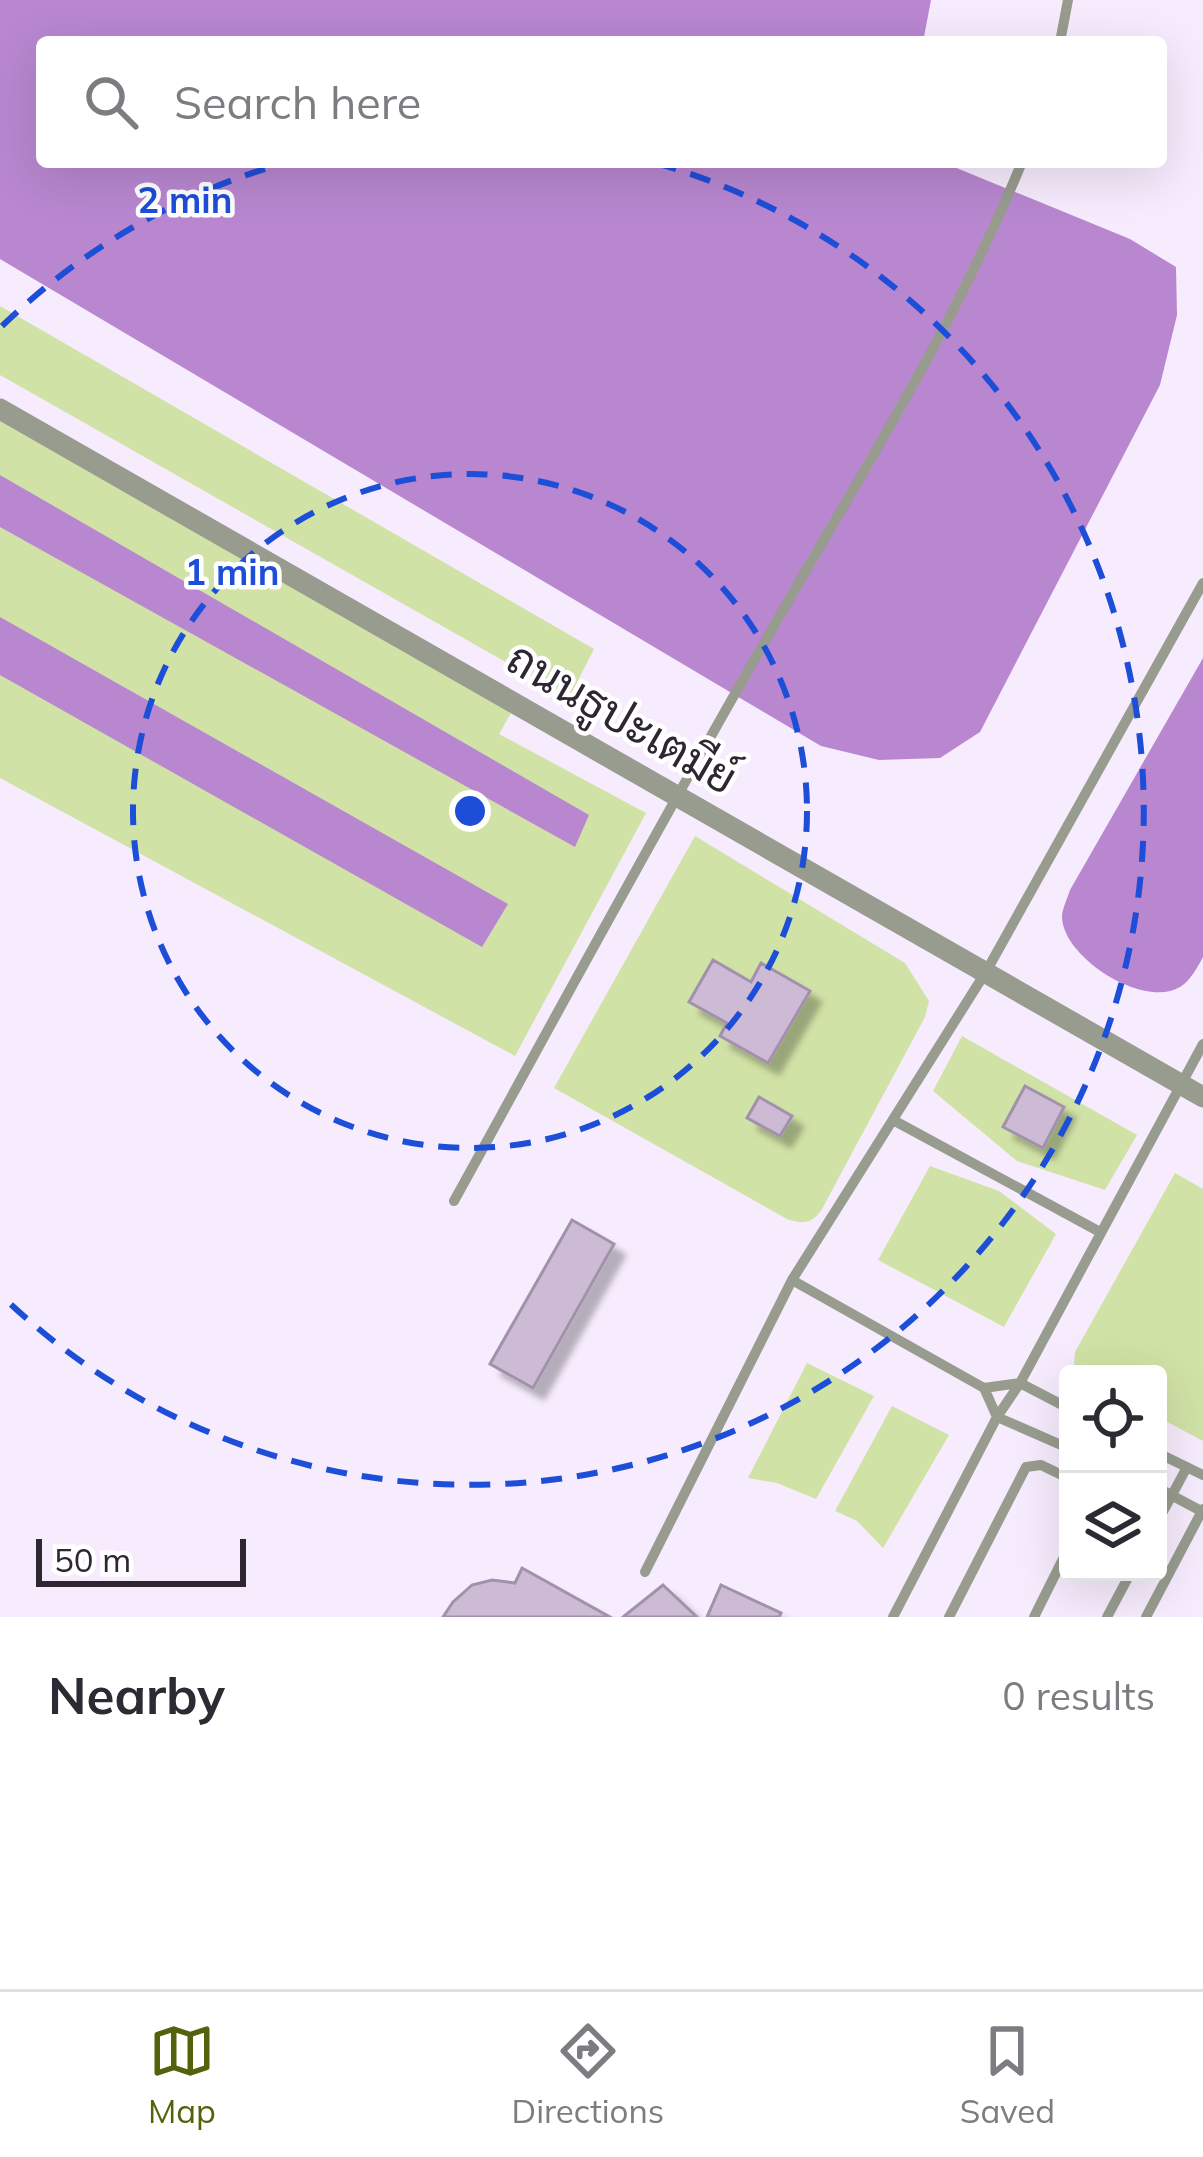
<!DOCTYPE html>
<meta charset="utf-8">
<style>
:root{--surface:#fff;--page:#f2f2f3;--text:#2b2b33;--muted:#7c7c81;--line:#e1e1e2;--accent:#52630b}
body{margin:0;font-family:Mulish,Sarabun,sans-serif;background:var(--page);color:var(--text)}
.controls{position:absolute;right:36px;bottom:36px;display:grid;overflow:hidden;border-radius:12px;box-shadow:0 12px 48px #0002}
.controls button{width:108px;height:108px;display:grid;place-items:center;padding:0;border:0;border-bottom:3px solid var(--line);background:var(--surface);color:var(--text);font:60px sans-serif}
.scale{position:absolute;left:36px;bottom:30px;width:210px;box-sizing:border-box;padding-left:12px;border:6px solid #2e2731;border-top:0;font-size:33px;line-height:42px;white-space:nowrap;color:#2e2731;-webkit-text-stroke:9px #fff;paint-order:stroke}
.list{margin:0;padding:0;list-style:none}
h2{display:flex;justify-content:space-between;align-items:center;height:156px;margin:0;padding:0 48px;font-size:51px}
h2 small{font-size:39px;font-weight:400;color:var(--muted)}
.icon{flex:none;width:66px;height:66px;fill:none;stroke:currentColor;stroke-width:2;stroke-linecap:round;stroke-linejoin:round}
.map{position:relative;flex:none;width:1203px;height:1617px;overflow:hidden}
.search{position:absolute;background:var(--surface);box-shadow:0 12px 48px #0002;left:36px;right:36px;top:36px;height:132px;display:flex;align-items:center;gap:30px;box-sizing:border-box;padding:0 42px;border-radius:12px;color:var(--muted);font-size:45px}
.sheet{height:372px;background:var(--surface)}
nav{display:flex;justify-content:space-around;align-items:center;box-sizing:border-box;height:168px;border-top:3px solid var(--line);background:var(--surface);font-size:33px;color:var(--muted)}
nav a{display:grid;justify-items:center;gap:6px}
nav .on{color:var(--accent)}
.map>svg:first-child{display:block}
</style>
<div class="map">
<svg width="1203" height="1617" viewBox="0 0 1203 1617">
<defs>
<filter id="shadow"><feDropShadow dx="11" dy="11" stdDeviation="3" flood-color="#0004"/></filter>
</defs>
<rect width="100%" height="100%" fill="#f7ecfd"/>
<!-- green -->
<path fill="#d1e2a6" d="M0,306L594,649L569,698L0,375Z
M0,417L514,708L499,734L646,813L515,1056L0,778Z
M695,836L905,963L929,1001L925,1017L822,1209C813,1223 803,1225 787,1219L554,1088Z
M962,1036L1137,1135L1105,1190L1017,1161L933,1091Z
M930,1166L999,1191L1056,1234L1004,1327L878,1260Z
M1175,1173L1203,1189V1441L1158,1417V1374H1079L1074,1364L1075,1352Z
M807,1363L874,1396L816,1499L777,1483L748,1478Z
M892,1406L949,1435L883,1548L857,1521L835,1511Z"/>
<!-- water -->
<path fill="#b887d0" d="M0,0H931L923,42H42V162H942L1130,239L1176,267L1177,315L1160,385L980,732L940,758L879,760L821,746L0,259Z
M0,475L589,815L575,847L0,527Z
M0,617L508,904L482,947L0,675Z
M1203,658V957C1197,968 1191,980 1180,987C1144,1009 1063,958 1062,917C1062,909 1068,897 1070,890Z"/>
<!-- building -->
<path fill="#cdbbd6" stroke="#a291ab" stroke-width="3" filter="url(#shadow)" d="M713,960L751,982L761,963L810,991L768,1063L720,1036L727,1023L689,1002Z
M1025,1086L1064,1107L1043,1148L1003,1127Z
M759,1097L792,1116L780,1136L747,1118Z
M572,1220L614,1244L533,1388L490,1364Z
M522,1568L610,1617H443L453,1602L472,1585L492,1580L515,1583Z
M663,1585L697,1617H623Z
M721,1585L781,1613L779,1617H707Z"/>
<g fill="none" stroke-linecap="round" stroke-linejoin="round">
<!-- service -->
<path stroke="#989c8f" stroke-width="10" d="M1060,42L1068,0
M893,1120L1100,1232
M454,1201C557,1014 658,827 764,643C854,485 953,331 1022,162
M792,1280L984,1388L997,1417L1068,1448
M984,1388L1020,1383L1068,1408
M1158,1453L1203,1475
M1158,1488L1203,1512
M1158,1521L1187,1467
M645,1572L792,1280L987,970L1203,583
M893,1617L997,1417L1020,1383L1203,1044
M949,1617L1026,1467L1041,1465L1068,1478
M1034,1617L1068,1549
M1107,1617L1131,1572
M1146,1617L1203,1509"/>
<!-- minor -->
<path stroke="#989c8f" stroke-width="21" d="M0,409L1203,1097"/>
</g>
<!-- distance rings -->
<g fill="none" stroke="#1d4ed8" stroke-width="6" stroke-dasharray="21 15">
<circle cx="470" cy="811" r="337"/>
<path d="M2 326A674 674 0 0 1 284 163M656 163A674 674 0 1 1 2 1296"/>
</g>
<g text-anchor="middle" stroke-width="9" stroke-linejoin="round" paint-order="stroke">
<!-- street labels -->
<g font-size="45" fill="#2e2731" stroke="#fff">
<text transform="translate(622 718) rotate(30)" y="16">ถนนธูปะเตมีย์</text>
</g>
</g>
<circle cx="470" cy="811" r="18" fill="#1d4ed8" stroke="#fff" stroke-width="6"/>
<g font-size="36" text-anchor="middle" font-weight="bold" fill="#1d4ed8" stroke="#fff" stroke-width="9" stroke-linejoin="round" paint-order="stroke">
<text x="185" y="213">2 min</text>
<text x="232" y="585">1 min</text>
</g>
</svg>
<div class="controls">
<button><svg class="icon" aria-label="locate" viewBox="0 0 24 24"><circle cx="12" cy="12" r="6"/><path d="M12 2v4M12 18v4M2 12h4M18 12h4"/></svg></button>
<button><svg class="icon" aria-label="layers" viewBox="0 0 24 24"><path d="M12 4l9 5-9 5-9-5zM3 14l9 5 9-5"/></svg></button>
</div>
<div class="scale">50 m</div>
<div class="search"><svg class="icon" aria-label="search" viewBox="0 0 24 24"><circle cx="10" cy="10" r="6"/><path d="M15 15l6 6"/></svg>Search here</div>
</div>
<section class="sheet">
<h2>Nearby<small>0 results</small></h2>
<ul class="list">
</ul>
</section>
<nav>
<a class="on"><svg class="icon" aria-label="map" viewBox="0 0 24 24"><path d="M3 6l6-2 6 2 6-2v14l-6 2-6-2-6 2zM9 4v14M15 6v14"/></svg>Map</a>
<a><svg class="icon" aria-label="directions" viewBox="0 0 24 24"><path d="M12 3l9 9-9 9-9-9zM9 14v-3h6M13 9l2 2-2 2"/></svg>Directions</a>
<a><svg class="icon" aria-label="saved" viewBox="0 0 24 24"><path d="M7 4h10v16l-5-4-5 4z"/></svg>Saved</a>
</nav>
